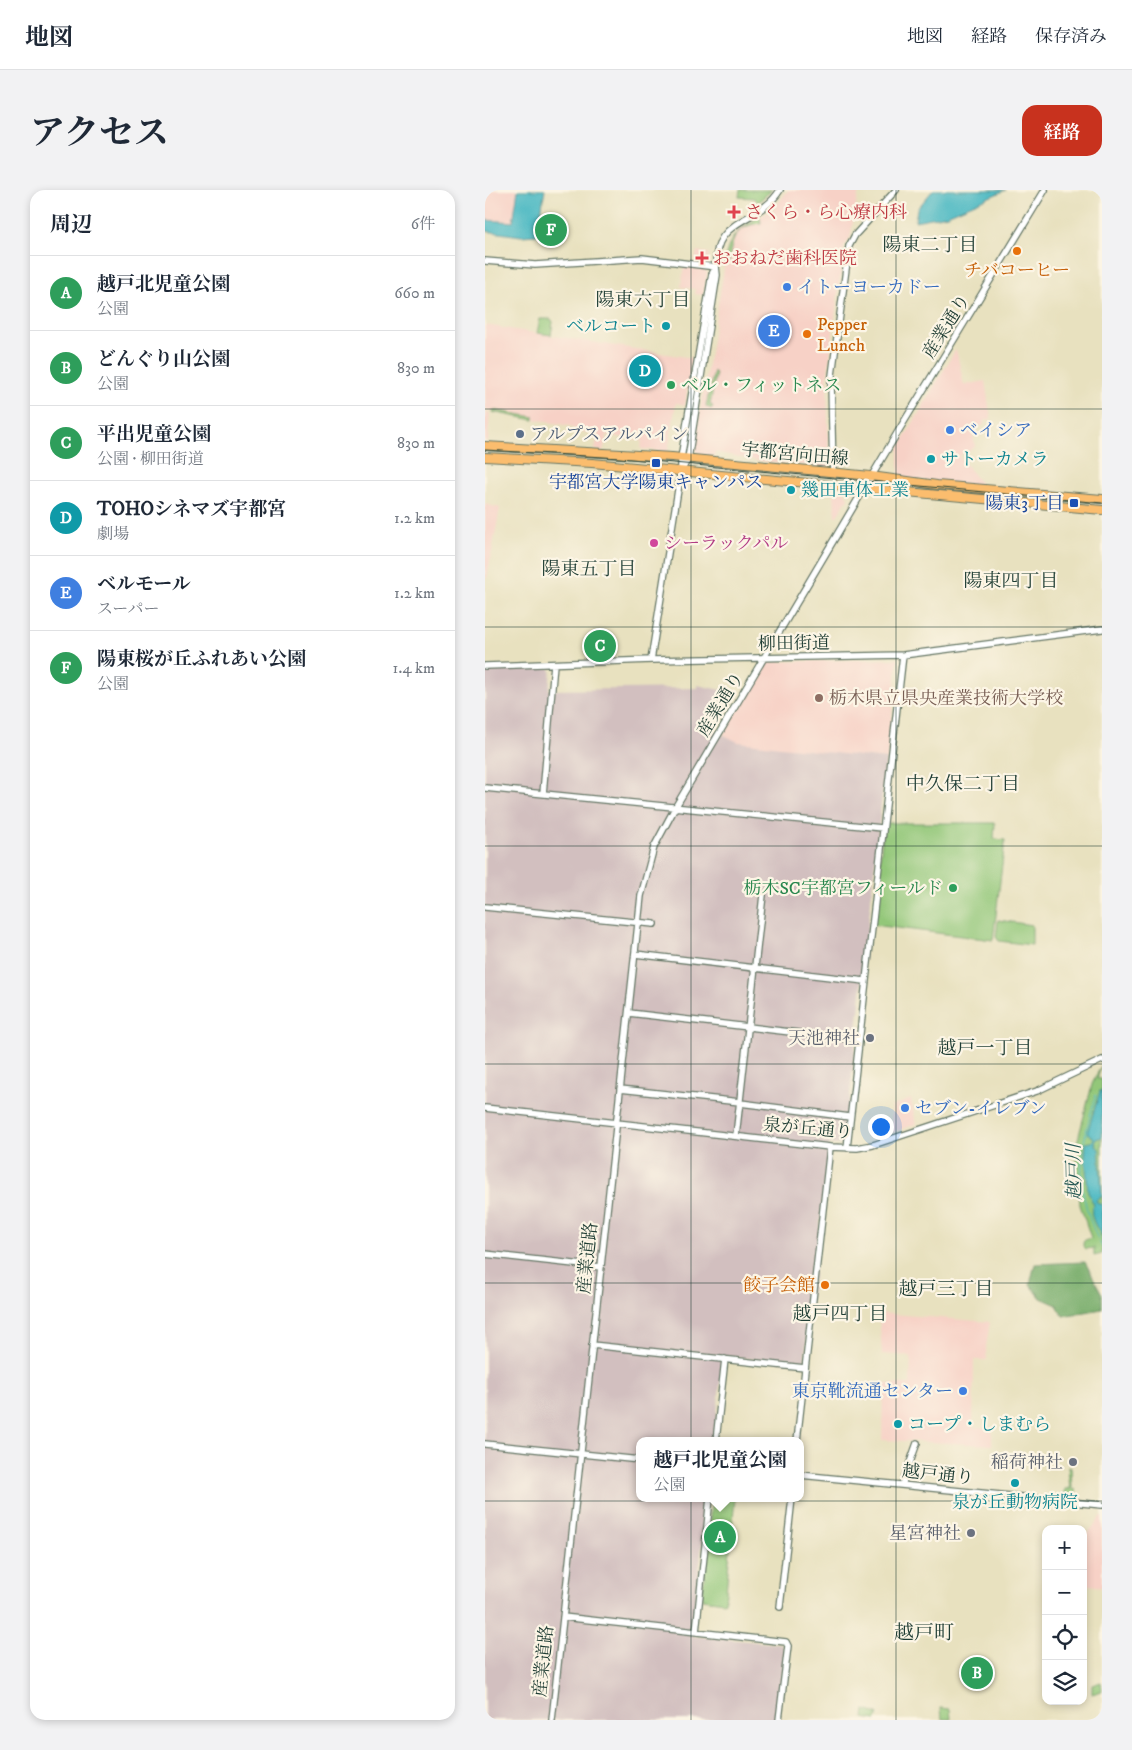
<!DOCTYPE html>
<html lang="ja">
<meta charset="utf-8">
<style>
:root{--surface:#fff;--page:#f2f2f3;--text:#1f2937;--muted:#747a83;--line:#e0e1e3;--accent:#c8321e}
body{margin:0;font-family:"IM FELL DW Pica","Noto Serif JP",serif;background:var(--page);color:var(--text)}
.controls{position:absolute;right:15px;bottom:15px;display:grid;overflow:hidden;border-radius:10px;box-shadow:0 2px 8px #0003}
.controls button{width:45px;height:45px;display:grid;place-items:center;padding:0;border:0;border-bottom:1px solid var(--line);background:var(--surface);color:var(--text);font:25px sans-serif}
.you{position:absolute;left:395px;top:936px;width:18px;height:18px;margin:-12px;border:4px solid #fff;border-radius:50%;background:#1a73e8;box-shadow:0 0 0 8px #1a73e833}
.badge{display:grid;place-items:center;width:32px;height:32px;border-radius:50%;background:var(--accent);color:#fff;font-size:16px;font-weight:700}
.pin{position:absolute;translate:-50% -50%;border:2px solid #fff;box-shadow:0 1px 5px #0006}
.popup{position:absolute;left:151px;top:1247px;width:168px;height:65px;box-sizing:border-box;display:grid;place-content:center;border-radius:10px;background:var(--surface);filter:drop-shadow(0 1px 4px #0005);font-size:16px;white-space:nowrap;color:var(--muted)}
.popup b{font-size:19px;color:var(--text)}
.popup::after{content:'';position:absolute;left:50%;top:100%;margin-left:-10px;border:10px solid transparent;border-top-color:var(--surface)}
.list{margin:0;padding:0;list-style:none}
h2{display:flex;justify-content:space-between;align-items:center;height:65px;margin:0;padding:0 20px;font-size:21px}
h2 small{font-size:16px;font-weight:400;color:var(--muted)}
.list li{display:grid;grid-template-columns:32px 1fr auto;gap:15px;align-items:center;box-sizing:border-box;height:75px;padding:0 20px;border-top:1px solid var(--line)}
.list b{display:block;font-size:19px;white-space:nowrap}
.list p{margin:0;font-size:16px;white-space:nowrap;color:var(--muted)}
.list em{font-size:16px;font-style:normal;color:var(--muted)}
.icon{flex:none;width:28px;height:28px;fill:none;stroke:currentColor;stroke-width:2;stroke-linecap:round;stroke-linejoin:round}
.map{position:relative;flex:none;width:617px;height:1530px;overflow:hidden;border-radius:15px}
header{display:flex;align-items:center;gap:30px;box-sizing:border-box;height:70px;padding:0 25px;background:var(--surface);border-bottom:1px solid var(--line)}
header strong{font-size:24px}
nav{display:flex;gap:28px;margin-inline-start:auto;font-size:18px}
.intro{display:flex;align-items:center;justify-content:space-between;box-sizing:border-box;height:120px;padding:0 30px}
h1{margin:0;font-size:35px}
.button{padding:12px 22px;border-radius:15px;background:var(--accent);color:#fff;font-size:18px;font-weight:700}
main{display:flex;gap:30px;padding:0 30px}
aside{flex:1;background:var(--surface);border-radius:15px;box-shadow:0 2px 8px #0003}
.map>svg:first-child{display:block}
</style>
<header>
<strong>地図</strong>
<nav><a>地図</a><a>経路</a><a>保存済み</a></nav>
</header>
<div class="intro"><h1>アクセス</h1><a class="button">経路</a></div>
<main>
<aside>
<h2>周辺<small>6件</small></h2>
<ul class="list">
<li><span class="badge" style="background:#2e9e5b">A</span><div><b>越戸北児童公園</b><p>公園</p></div><em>660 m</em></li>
<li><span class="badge" style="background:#2e9e5b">B</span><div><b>どんぐり山公園</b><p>公園</p></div><em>830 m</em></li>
<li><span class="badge" style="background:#2e9e5b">C</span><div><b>平出児童公園</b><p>公園 · 柳田街道</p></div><em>830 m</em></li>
<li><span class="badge" style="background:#0f9aa8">D</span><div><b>TOHOシネマズ宇都宮</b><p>劇場</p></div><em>1.2 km</em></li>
<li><span class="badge" style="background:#3f7fe0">E</span><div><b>ベルモール</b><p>スーパー</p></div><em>1.2 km</em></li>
<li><span class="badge" style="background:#2e9e5b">F</span><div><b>陽東桜が丘ふれあい公園</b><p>公園</p></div><em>1.4 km</em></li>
</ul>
</aside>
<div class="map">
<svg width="617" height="1530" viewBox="0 0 617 1530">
<rect width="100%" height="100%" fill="#fcf5e5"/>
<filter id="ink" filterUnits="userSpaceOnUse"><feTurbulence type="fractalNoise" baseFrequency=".02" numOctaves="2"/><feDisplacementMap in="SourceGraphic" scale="10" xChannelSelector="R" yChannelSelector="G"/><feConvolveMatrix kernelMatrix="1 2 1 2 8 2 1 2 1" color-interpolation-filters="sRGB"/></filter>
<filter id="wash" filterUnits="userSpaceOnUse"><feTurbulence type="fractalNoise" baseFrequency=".0096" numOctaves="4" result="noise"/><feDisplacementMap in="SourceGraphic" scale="20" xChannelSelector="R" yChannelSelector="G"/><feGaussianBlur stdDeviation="1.12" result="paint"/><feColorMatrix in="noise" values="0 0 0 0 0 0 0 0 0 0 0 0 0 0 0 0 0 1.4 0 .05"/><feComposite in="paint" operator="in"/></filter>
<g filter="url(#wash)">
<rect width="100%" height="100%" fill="#e8e1bf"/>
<!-- built -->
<path fill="#f7d1c6" d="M0,0H33L28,33L0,30Z
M303,0H374L365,48L359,56L342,190L344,278L275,271L230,262L229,267L215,265L209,258L243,55L254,39L289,19Z
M212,61L224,63L223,71L210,69Z
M199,76L219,79L222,83L218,105L210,104V99L196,97Z
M0,135L207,168L200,215L191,213L183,262L156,259L157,251L122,245L118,261L110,260L113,244L92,241L85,236L0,220Z
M471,159L479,195L500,191L506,229L499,231V235L487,238L490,257L474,266L498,297L414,288V257Z
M0,223H5L3,252L0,251Z
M349,299L359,301L363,308L352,326H350Z
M0,314L15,318L2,388H0Z
M413,469L402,569L253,554L238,544L282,472Z
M426,909L431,934L406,943L407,916Z
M394,1123L505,1132L501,1157L502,1170H489L488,1237L507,1238V1255L397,1250L398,1194H425L426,1166L397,1164Z
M617,1325V1397L598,1394V1350Z"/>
<!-- industrial -->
<path fill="#d2bfbf" d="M64,478L66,480L64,500L212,498V495L241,501L221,536L253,552L401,569L360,952L355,955L344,954L319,1174L238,1166L229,1251H155V1308H222L207,1446L296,1454L300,1461L292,1530H0V479Z"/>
<!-- green -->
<path fill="#93c779" stroke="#598256" d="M255,0H287L273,12L269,8L254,7Z
M275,27L276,33C250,36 247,48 244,72L239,74C244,47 251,40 275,27Z
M59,33L76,36L74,44L59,46Z
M55,129H66L68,132L66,145L52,143Z
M229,181L231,183L225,215L228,216L226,219L221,216Z
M8,220L49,227V230L7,222Z
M120,442V469L109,470V443Z
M399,633H510L509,649L520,650L508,750L388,735Z
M513,730L547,735V755L514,751L511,747Z
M616,877L612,889H617V1064L609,1066V1058L600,1059L598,1051L606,1048L595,1015L591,957L608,891Z
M583,1277H586L587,1299L591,1300V1307L580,1306V1299H585Z
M227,1308H250L240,1412L217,1409Z
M487,1474H505C502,1485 492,1492 481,1494L482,1475Z
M616,1492L617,1501L607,1504V1495Z
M456,1518L465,1519L466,1529H457Z
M380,1520L393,1524L391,1530L379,1528Z"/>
<!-- forest -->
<path fill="#76ac69" stroke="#4a744e" d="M600,1072L617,1104V1119L578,1126L572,1115L556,1108L545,1094L550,1074Z"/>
<!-- water -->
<path fill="#4ab8c2" stroke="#347a7b" d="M33,0H60L52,45L36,46L0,41V30L28,32Z
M448,0H521L462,25L430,31L432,19Z
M617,900V947L611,949L610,953L614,959L617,1005L611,1010L613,1014H617V1047C612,1038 602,1023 609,1015L603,1002L600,965L601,953L607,952L609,948L602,943L615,901Z"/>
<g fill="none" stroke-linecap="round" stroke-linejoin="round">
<!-- stream -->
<path stroke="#4ab8c2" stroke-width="1" d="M611,905C593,965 588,999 617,1057"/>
</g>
</g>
<g filter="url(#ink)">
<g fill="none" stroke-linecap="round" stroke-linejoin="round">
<defs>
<path id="tertiary" d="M0,71L50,75L157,68L231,77
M196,281L203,269L232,85C223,26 273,36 295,0
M348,283L346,193L364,56L370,45L411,0
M166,470L196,281V268L227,84L231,77
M0,476L167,470L418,465L617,439
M0,598L397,638
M58,604L69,474
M0,717L169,734
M150,764L380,791
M144,823L374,850
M135,899L255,912
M255,913L365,927
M0,918L345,957L372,958L388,955L552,901L617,870
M251,946L278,705
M362,958L418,465
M0,1064L116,1077
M107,1155L320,1178
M231,1251L240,1169
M312,1251L345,957
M0,1254L155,1270
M315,1285L617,1315
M417,1295L432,1253
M295,1417L307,1308
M78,1427L301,1452L303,1456L294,1530
M211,1442L225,1308
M67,1530L156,706L169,657L191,616L414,240L560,0"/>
<path id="primary" d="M0,256L187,267L386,286L452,295L617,309
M0,267L107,273L617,320"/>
</defs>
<!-- tertiary casing -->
<use href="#tertiary" stroke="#657665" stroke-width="8"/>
<!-- primary casing -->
<use href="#primary" stroke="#657665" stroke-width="10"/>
<!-- tertiary -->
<use href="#tertiary" stroke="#fff" stroke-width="5.5"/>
<!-- primary -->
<use href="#primary" stroke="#fbbd6e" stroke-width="8"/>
<!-- tram -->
<path stroke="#1f3d34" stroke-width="1" d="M0,260L135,268L617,313"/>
</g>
</g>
<!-- grid -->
<path fill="none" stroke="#1f3d34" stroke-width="1" stroke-opacity="0.55" d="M206,0V1530M411,0V1530M0,219H617M0,437H617M0,656H617M0,874H617M0,1093H617M0,1311H617"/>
<!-- markers -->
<g fill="#e0444e" stroke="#fcf5e5" stroke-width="2">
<path d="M246.5 14.5h5v5h5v5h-5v5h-5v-5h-5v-5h5z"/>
<path d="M214.5 60.5h5v5h5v5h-5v5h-5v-5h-5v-5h5z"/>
</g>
<g fill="#e8710a" stroke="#fcf5e5" stroke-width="2">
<circle cx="532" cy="61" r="5"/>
<circle cx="322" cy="144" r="5"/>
<circle cx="340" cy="1095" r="5"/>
</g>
<g fill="#3f7fe0" stroke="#fcf5e5" stroke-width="2">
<circle cx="302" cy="97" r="5"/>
<circle cx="465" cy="240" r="5"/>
<circle cx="420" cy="918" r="5"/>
<circle cx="478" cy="1201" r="5"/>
</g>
<g fill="#0f9aa8" stroke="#fcf5e5" stroke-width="2">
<circle cx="181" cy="136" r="5"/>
<circle cx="446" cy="269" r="5"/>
<circle cx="306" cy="300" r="5"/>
<circle cx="413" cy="1234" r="5"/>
<circle cx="530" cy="1293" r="5"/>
</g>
<g fill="#2e9e5b" stroke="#fcf5e5" stroke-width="2">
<circle cx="186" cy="195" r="5"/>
<circle cx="468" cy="698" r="5"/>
</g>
<circle fill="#5c6f8a" stroke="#fcf5e5" stroke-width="2" cx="35" cy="244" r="5"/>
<g fill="#1a4fb4" stroke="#fcf5e5" stroke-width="2">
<rect x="166" y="268" width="10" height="10" rx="2.5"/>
<rect x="584" y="308" width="10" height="10" rx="2.5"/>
</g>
<circle fill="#d1479c" stroke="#fcf5e5" stroke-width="2" cx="169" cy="353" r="5"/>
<circle fill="#8d6e63" stroke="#fcf5e5" stroke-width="2" cx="334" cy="508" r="5"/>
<g fill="#6b7280" stroke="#fcf5e5" stroke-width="2">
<circle cx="385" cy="848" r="5"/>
<circle cx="588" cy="1272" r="5"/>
<circle cx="486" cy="1343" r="5"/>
</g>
<g text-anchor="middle" stroke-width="4.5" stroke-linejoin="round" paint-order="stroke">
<!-- health labels -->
<g font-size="18" fill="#be3a42" stroke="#fcf5e5" text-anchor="start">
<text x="260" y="28">さくら・ら心療内科</text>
<text x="228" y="74">おおねだ歯科医院</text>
</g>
<!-- food labels -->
<g font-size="18" fill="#c56008" stroke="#fcf5e5">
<text x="532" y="86">チバコーヒー</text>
<text x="332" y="140" text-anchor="start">Pepper<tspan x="332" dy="21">Lunch</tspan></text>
<text x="330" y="1101" text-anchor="end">餃子会館</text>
</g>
<!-- shop labels -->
<g font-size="18" fill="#366cbe" stroke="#fcf5e5" text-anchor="start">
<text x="312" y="103">イトーヨーカドー</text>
<text x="475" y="246">ベイシア</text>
<text x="430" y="924">セブン-イレブン</text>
<text x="468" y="1207" text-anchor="end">東京靴流通センター</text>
</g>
<!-- culture labels -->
<g font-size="18" fill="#0d838f" stroke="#fcf5e5" text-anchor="start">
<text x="171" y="142" text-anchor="end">ベルコート</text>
<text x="456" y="275">サトーカメラ</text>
<text x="316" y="306">幾田車体工業</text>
<text x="423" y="1240">コープ・しまむら</text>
<text x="530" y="1318" text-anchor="middle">泉が丘動物病院</text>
</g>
<!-- street labels -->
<g font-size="18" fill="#1f3d34" stroke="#fcf5e5">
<text transform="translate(461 136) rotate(-58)" y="6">産業通り</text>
<text transform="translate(310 264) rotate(5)" y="6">宇都宮向田線</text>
<text transform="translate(309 453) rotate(-1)" y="6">柳田街道</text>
<text transform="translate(235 514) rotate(-59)" y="6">産業通り</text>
<text transform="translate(323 938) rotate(5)" y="6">泉が丘通り</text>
<text transform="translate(102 1068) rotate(-84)" y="6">産業道路</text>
<text transform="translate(453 1284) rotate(6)" y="6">越戸通り</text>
<text transform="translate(58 1471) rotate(-84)" y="6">産業道路</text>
</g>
<!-- leisure labels -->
<g font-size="18" fill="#27864d" stroke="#fcf5e5" text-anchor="start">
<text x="196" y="201">ベル・フィットネス</text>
<text x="458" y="704" text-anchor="end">栃木SC宇都宮フィールド</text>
</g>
<!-- service labels -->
<g font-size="18" fill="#4e5e75" stroke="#fcf5e5" text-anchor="start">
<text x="45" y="250">アルプスアルパイン</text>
</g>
<!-- transit labels -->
<g font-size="18" fill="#164399" stroke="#fcf5e5">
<text x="171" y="298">宇都宮大学陽東キャンパス</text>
<text x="579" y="319" text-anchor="end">陽東3丁目</text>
</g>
<!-- hotel labels -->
<g font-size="18" fill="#b23c85" stroke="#fcf5e5" text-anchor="start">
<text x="179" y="359">シーラックパル</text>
</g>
<!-- education labels -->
<g font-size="18" fill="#785e54" stroke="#fcf5e5" text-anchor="start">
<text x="344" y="514">栃木県立県央産業技術大学校</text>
</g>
<!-- worship labels -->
<g font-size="18" fill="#5b616d" stroke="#fcf5e5" text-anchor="end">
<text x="375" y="854">天池神社</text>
<text x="578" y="1278">稲荷神社</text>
<text x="476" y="1349">星宮神社</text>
</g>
<!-- neighbourhood labels -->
<g font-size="19" fill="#1f3d34" stroke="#fcf5e5">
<text x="445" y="61">陽東二丁目</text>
<text x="158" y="116">陽東六丁目</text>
<text x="104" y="385">陽東五丁目</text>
<text x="526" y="397">陽東四丁目</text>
<text x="478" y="600">中久保二丁目</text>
<text x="500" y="864">越戸一丁目</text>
<text x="461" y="1105">越戸三丁目</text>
<text x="355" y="1130">越戸四丁目</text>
</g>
<!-- water labels -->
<g font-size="19" font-style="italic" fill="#2a5c58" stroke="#fcf5e5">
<text transform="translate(588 982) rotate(-91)" y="7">越戸川</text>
</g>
<!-- quarter labels -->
<g font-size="20" fill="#1f3d34" stroke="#fcf5e5">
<text x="439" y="1449">越戸町</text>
</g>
</g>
</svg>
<div class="controls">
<button>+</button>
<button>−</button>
<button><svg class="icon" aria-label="locate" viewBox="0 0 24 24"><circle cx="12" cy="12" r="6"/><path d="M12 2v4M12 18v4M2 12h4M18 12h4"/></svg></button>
<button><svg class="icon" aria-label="layers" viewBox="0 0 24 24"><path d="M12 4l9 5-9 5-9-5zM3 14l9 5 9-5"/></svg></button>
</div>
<div class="you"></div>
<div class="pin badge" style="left:235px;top:1347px;background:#2e9e5b">A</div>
<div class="popup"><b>越戸北児童公園</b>公園</div>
<div class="pin badge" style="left:492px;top:1483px;background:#2e9e5b">B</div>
<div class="pin badge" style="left:115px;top:456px;background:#2e9e5b">C</div>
<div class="pin badge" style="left:160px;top:181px;background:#0f9aa8">D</div>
<div class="pin badge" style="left:289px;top:141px;background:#3f7fe0">E</div>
<div class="pin badge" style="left:66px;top:40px;background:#2e9e5b">F</div>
</div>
</main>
